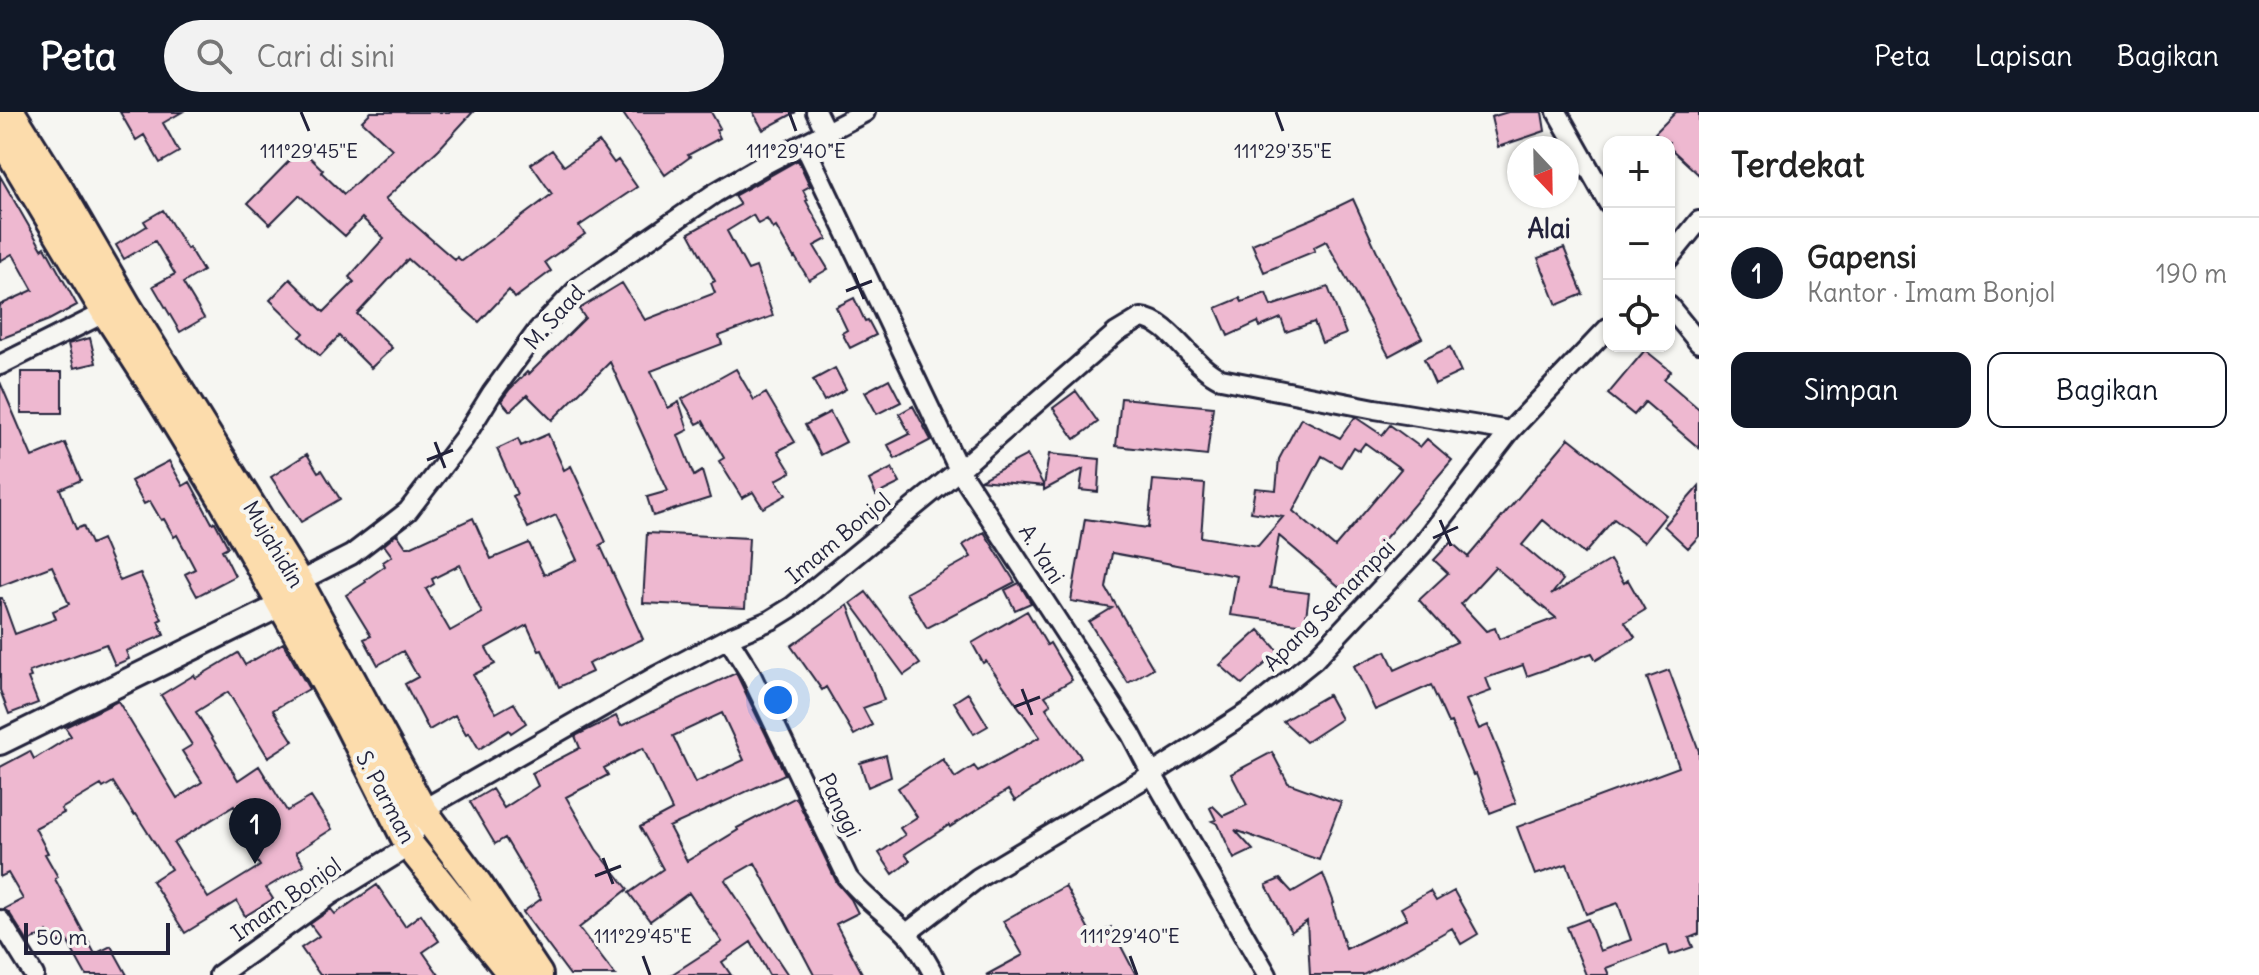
<!DOCTYPE html>
<html lang="id">
<meta charset="utf-8">
<style>
:root{--surface:#fff;--page:#f2f2f2;--text:#222;--muted:#767676;--line:#e0e0e0;--accent:#111827}
body{margin:0;font-family:Delius,sans-serif;background:var(--page);color:var(--text)}
.controls{position:absolute;right:24px;top:24px;display:grid;overflow:hidden;border-radius:16px;box-shadow:0 2px 6px #0004}
.controls button{width:72px;height:72px;display:grid;place-items:center;padding:0;border:0;border-bottom:2px solid var(--line);background:var(--surface);color:var(--text);font:40px sans-serif}
.compass{position:absolute;left:1507px;top:24px;width:72px;height:72px;border-radius:50%;background:var(--surface);box-shadow:0 2px 6px #0004;rotate:158deg}
.scale{position:absolute;left:24px;bottom:20px;width:146px;box-sizing:border-box;padding-left:8px;border:4px solid #22223b;border-top:0;font-size:22px;line-height:28px;white-space:nowrap;color:#22223b;-webkit-text-stroke:6px #f6f6f2;paint-order:stroke}
.you{position:absolute;left:778px;top:588px;width:28px;height:28px;margin:-20px;border:6px solid #fff;border-radius:50%;background:#1a73e8;box-shadow:0 0 0 12px #1a73e833}
.badge{display:grid;place-items:center;width:52px;height:52px;border-radius:50%;background:var(--accent);color:#fff;font-size:26px;font-weight:700}
.pin{position:absolute;translate:-50% -66px;filter:drop-shadow(0 2px 4px #0008)}
.pin::after{content:'';position:absolute;top:42px;width:28px;height:24px;background:inherit;clip-path:polygon(0 0,100% 0,50% 100%)}
.list{margin:0;padding:0;list-style:none}
h2{display:flex;justify-content:space-between;align-items:center;height:104px;margin:0;padding:0 32px;font-size:34px}
h2 small{font-size:26px;font-weight:400;color:var(--muted)}
.list li{display:grid;grid-template-columns:52px 1fr auto;gap:24px;align-items:center;box-sizing:border-box;height:112px;padding:0 32px;border-top:2px solid var(--line)}
.list b{display:block;font-size:30px;white-space:nowrap}
.list p{margin:0;font-size:26px;white-space:nowrap;color:var(--muted)}
.list em{font-size:26px;font-style:normal;color:var(--muted)}
.actions{display:flex;gap:16px;padding:24px 32px}
.actions a{flex:1;padding:18px 0;border:2px solid var(--accent);border-radius:16px;text-align:center;font-size:28px;color:var(--accent)}
.actions .main{background:var(--accent);color:#fff}
.icon{flex:none;width:44px;height:44px;fill:none;stroke:currentColor;stroke-width:2;stroke-linecap:round;stroke-linejoin:round}
.map{position:relative;flex:none;width:1699px;height:863px;overflow:hidden}
header{display:flex;align-items:center;gap:48px;box-sizing:border-box;height:112px;padding:0 40px;background:var(--accent);color:#fff}
header strong{font-size:38px}
nav{display:flex;gap:44px;margin-inline-start:auto;font-size:28px}
.search{width:560px;height:72px;background:var(--page);display:flex;align-items:center;gap:20px;box-sizing:border-box;padding:0 28px;border-radius:44px;color:var(--muted);font-size:30px}
main{display:flex}
aside{flex:1;background:var(--surface)}
.map>svg:first-child{display:block}
</style>
<header>
<strong>Peta</strong>
<div class="search"><svg class="icon" aria-label="search" viewBox="0 0 24 24"><circle cx="10" cy="10" r="6"/><path d="M15 15l6 6"/></svg>Cari di sini</div>
<nav><a>Peta</a><a>Lapisan</a><a>Bagikan</a></nav>
</header>
<main>
<div class="map">
<svg width="1699" height="863" viewBox="0 0 1699 863">
<rect width="100%" height="100%" fill="#f6f6f2"/>
<filter id="ink" filterUnits="userSpaceOnUse"><feTurbulence type="fractalNoise" baseFrequency=".0125" numOctaves="2"/><feDisplacementMap in="SourceGraphic" scale="16" xChannelSelector="R" yChannelSelector="G"/><feConvolveMatrix kernelMatrix="1 2 1 2 8 2 1 2 1" color-interpolation-filters="sRGB"/></filter>
<g filter="url(#ink)">
<!-- building -->
<path fill="#eeb8d0" stroke="#22223b" stroke-width="2" fill-rule="evenodd" d="M120,0H182L163,11L179,40L160,51L144,23L136,28Z
M371,0H473L439,37L385,87L455,148L457,145L462,149L552,82L531,52L552,38L564,54L599,30L614,51L618,48L637,75L579,114L585,122L545,150L551,159L515,186L509,178L479,210L408,147L357,202L392,236L371,256L339,224L320,244L300,225L304,221L270,188L290,167L324,200L354,170L349,165L384,126L362,106L345,124L299,83L270,112L248,91L301,37L323,58L321,60L344,82L392,37L362,9Z
M622,0H711L720,16L716,18L720,26L688,43L690,45L665,63Z
M753,0H796L763,18Z
M1508,0H1542L1545,19L1498,35L1491,5Z
M1676,0H1699V63L1669,35V30H1664L1655,21Z
M798,48L810,74L803,78L808,88L806,89L827,127L814,134L828,157L809,168L795,145L794,146L776,115L773,117L767,107L758,112L753,103L727,119L748,158L756,155L773,204L719,224L722,232L651,259L668,296L679,290L688,318L678,323L694,364L702,359L710,386L653,404L647,385L668,379L610,250L552,308L527,283L510,299L501,289L510,277L527,260L529,262L585,206L579,197L622,171L645,208L715,181L711,171L715,169L689,121L740,93L734,84Z
M0,64L42,137L45,135L77,193L49,208L0,227V193L33,178L14,144L12,142L0,149Z
M1353,87L1391,170L1422,226L1389,244L1326,129L1314,135L1315,139L1264,160L1252,132L1314,106Z
M163,98L187,137L189,136L203,159L183,171L204,206L180,220L153,174L175,162L155,129L124,147L116,133L147,114L144,109Z
M1564,136L1583,182L1557,193L1538,146Z
M1328,175L1346,222L1322,231L1314,210L1286,220L1281,206L1260,215L1258,210L1228,224L1216,196L1240,186L1242,190L1266,181L1271,194Z
M854,186L865,209L868,208L876,223L850,236L842,221L847,218L836,195Z
M90,226L96,251L74,256L68,232Z
M1450,235L1461,260L1435,272L1424,247Z
M1645,238L1671,259L1664,267L1699,297V336L1645,290L1634,303L1608,282Z
M835,256L846,277L824,289L813,268Z
M736,257L754,288L766,281L795,330L778,339L791,360L776,368L786,383L763,396L753,380L742,386L719,349L724,346L703,309L697,312L682,287Z
M21,260H62V301H21Z
M889,267L901,290L877,302L865,280Z
M0,270L32,345L65,331L81,368L60,377L76,417L83,414L91,432L102,427L120,469L140,461L162,507L158,509L164,523L126,539L129,547L115,553L106,532L29,560L31,565L28,566L38,591L9,602L0,578V486H2L15,522L56,507L53,499L69,492L52,454L0,474Z
M1076,279L1098,310L1075,327L1053,296Z
M1121,286L1213,295L1207,344L1116,334Z
M913,294L931,328L895,347L888,333L910,322L899,302Z
M830,300L846,330L821,343L805,313Z
M1355,305L1382,323L1390,313L1420,335L1427,327L1452,348L1342,477L1279,424L1270,476L1309,481L1305,513L1230,503L1237,464L1112,441L1106,476L1153,556L1128,571L1089,510L1112,496L1071,489L1085,407L1148,416L1153,368L1205,372L1201,425L1258,434L1283,405L1251,400L1255,376L1276,378L1279,347L1301,306L1340,326ZM1365,331L1401,357L1335,435L1293,399L1322,344L1341,355L1353,335L1359,339Z
M548,322L564,358L571,354L606,430L600,433L643,527L588,552L592,560L559,575L542,538L539,539L527,513L486,536L495,552L473,563L496,601L514,591L526,611L511,621L509,618L479,637L469,620L466,622L455,603L429,618L405,572L418,565L403,539L378,553L364,527L371,524L346,483L366,470L365,468L385,454L383,450L392,444L384,433L397,422L406,435H410L473,406L491,447L529,431L544,463L577,448L556,403L528,416L513,384L517,382L497,337L518,327L521,334ZM460,453L482,501L450,519L426,477L434,472L432,467Z
M1569,326L1666,403L1644,430L1614,407L1584,442L1543,408L1522,433L1563,468L1551,483L1610,448L1624,471L1628,468L1645,498L1625,510L1635,525L1596,548L1592,541L1527,564L1523,553L1486,566L1491,579L1466,588L1479,617L1488,613L1503,650L1501,651L1516,691L1490,701L1476,662L1473,663L1451,610L1448,611L1431,573L1375,598L1354,554L1386,539L1395,558L1457,530L1419,488L1448,461L1434,448L1451,430L1468,445ZM1495,455L1538,491L1556,506L1499,527L1495,516L1486,519L1461,492Z
M307,342L318,360L322,358L340,387L301,410L271,365Z
M1049,342L1100,347L1098,380L1080,378L1083,357L1044,378V374L980,368L1027,343L1044,374Z
M169,349L183,374L190,370L212,411L215,410L228,435L222,438L235,464L197,484L185,462L195,457L177,423L174,425L164,407L161,408L150,389L144,392L131,369Z
M892,356L900,371L876,383L869,368Z
M1699,374V424L1688,436L1664,414Z
M984,420L1015,470L927,516L906,481L971,445L963,433Z
M647,421L749,426L745,496L643,491Z
M1019,471L1031,491L1015,498L1005,478Z
M866,480L920,552L904,563L851,491Z
M848,493L884,588L863,596L872,613L854,623L826,575L822,578L791,534Z
M1027,499L1047,533L1050,531L1072,568L1045,584L1051,592L1046,596L1081,645L1015,689L1008,678L950,715L949,713L905,742L910,749L893,762L879,741L905,723L900,716L917,705L898,676L943,647L955,666L974,654L978,659L1040,625L986,549L983,551L972,531Z
M1259,518L1279,540L1242,572L1220,553Z
M283,531L309,577L273,598L293,629L268,645L228,580L196,600L238,668L259,654L287,699L311,685L332,717L296,740L304,753L266,776L273,787L245,804L237,789L185,821L152,769L171,757L136,702L134,703L113,670L103,676L101,673L61,697L64,701L35,716L48,741L45,742L58,765L55,767L95,842L111,834L127,863H86L66,827L54,833L47,820L28,830L10,802L4,797L23,787L8,761L0,765V655L30,639L34,647L71,624L65,615L118,589L177,686L202,670L182,639L192,633L161,583L194,563L196,566L238,541L245,553ZM234,694L250,721L242,726L260,754L208,786L174,731Z
M1669,558L1699,639V822L1689,826L1693,835L1670,843L1667,833L1606,856L1609,863H1586L1567,815L1588,807L1600,839L1631,828L1618,791L1586,802L1567,752L1535,763L1517,715L1679,655L1647,566Z
M736,561L785,662L669,715L687,749L738,718L737,716L796,685L837,771L851,787L858,801L836,812L863,863H814L755,751L725,768L788,863H769L751,830L722,850L731,863H671L722,830L689,781L650,809L629,781L663,757L640,715L672,698L643,636L604,656L608,663L566,685L596,737L628,777L579,816L615,863H570L523,800L541,787L505,726L495,732L470,690L492,677L504,696L538,674L532,661L580,636L575,624L616,604L621,614ZM722,601L744,648L695,671L673,624Z
M968,581L988,614L974,622L954,590Z
M1328,583L1341,607L1306,630L1283,609Z
M1272,640L1288,671L1341,690L1319,748L1235,718L1253,738L1234,747L1218,712L1212,709L1216,708L1210,696L1213,694L1223,704L1247,693L1231,662Z
M886,643L891,665L868,675L860,651Z
M1323,762L1334,791L1332,792L1346,837L1407,807L1401,796L1430,779L1436,789L1454,779L1478,822L1461,832L1452,816L1410,840L1363,863H1310L1307,809L1291,820L1266,773L1280,767L1292,780Z
M377,773L405,814L421,802L439,829L423,840L439,863H320L301,836L319,824L310,812L331,797L335,802Z
M1065,774L1093,825L1111,815L1136,863H986L1023,843L1003,809Z"/>
<g fill="none" stroke-linecap="round" stroke-linejoin="round">
<defs>
<path id="minor" d="M816,0L826,20
M1557,0L1609,92
M804,32L959,358L1131,622L1152,662L1267,863
M1669,146L1699,109
M1669,194L1699,231
M0,253L106,200
M298,470L351,443L408,399L464,326L492,281L538,218L579,175L715,81L765,52L865,0
M728,526L750,561L848,766C865,787 886,801 905,820C917,832 926,848 934,863
M0,808L34,863
M907,821L978,766L1152,662L1253,597L1314,548L1422,433L1510,319L1609,215
M219,863L332,782L410,734L422,698L658,563L728,526L771,508L792,495L959,358L1116,221L1141,206C1171,209 1190,253 1221,267L1375,297L1510,319"/>
<path id="tertiary" d="M0,631L281,493"/>
<path id="primary" d="M10,0L59,78L127,195L298,470L422,698L478,773L538,863
M0,23L106,200L155,276L223,387L348,611L410,734L513,863"/>
</defs>
<!-- minor casing -->
<use href="#minor" stroke="#22223b" stroke-width="24"/>
<!-- tertiary casing -->
<use href="#tertiary" stroke="#22223b" stroke-width="28"/>
<!-- primary casing -->
<use href="#primary" stroke="#22223b" stroke-width="34"/>
<!-- minor -->
<use href="#minor" stroke="#f6f6f2" stroke-width="18"/>
<!-- tertiary -->
<use href="#tertiary" stroke="#f6f6f2" stroke-width="22"/>
<!-- primary -->
<use href="#primary" stroke="#fcdcac" stroke-width="28"/>
</g>
</g>
<!-- ticks -->
<path fill="none" stroke="#22223b" stroke-width="3" d="M301,0L309,19M789,0L796,19M1276,0L1283,19M854,161L864,187M846,179L872,169M435,330L445,356M427,348L453,338M1440,408L1451,434M1433,426L1458,415M1022,577L1032,603M1014,595L1040,585M603,746L613,772M595,764L621,754M643,844L650,863M1130,844L1137,863"/>
<g text-anchor="middle" stroke-width="8" stroke-linejoin="round" paint-order="stroke">
<!-- street labels -->
<g font-size="22" fill="#22223b" stroke="#f6f6f2">
<text transform="translate(554 205) rotate(-48)" y="8">M. Saad</text>
<text transform="translate(838 426) rotate(-40)" y="8">Imam Bonjol</text>
<text transform="translate(274 432) rotate(59)" y="8">Mujahidin</text>
<text transform="translate(1042 442) rotate(58)" y="8">A. Yani</text>
<text transform="translate(1329 493) rotate(-45)" y="8">Apang Semampai</text>
<text transform="translate(386 685) rotate(62)" y="8">S. Parman</text>
<text transform="translate(840 693) rotate(64)" y="8">Panggi</text>
<text transform="translate(286 787) rotate(-35)" y="8">Imam Bonjol</text>
</g>
<!-- quarter labels -->
<g font-size="26" font-weight="bold" fill="#22223b" stroke="#f6f6f2">
<text x="1549" y="126">Alai</text>
</g>
</g>
<g font-size="20" text-anchor="middle" fill="#22223b" stroke="#f6f6f2" stroke-width="8" stroke-linejoin="round" paint-order="stroke">
<text x="309" y="46">111°29'45"E</text>
<text x="796" y="46">111°29'40"E</text>
<text x="1283" y="46">111°29'35"E</text>
<text x="643" y="831">111°29'45"E</text>
<text x="1130" y="831">111°29'40"E</text>
</g>
</svg>
<div class="controls">
<button>+</button>
<button>−</button>
<button><svg class="icon" aria-label="locate" viewBox="0 0 24 24"><circle cx="12" cy="12" r="6"/><path d="M12 2v4M12 18v4M2 12h4M18 12h4"/></svg></button>
</div>
<svg class="compass" viewBox="-18 -18 36 36"><path d="M0-13l5 13h-10z" fill="#e53935"/><path d="M0 13l5-13h-10z" fill="#767676"/></svg>
<div class="scale">50 m</div>
<div class="you"></div>
<div class="pin badge" style="left:255px;top:752px">1</div>
</div>
<aside>
<h2>Terdekat<small></small></h2>
<ul class="list">
<li><span class="badge">1</span><div><b>Gapensi</b><p>Kantor · Imam Bonjol</p></div><em>190 m</em></li>
</ul>
<div class="actions"><a class="main">Simpan</a><a>Bagikan</a></div>
</aside>
</main>
